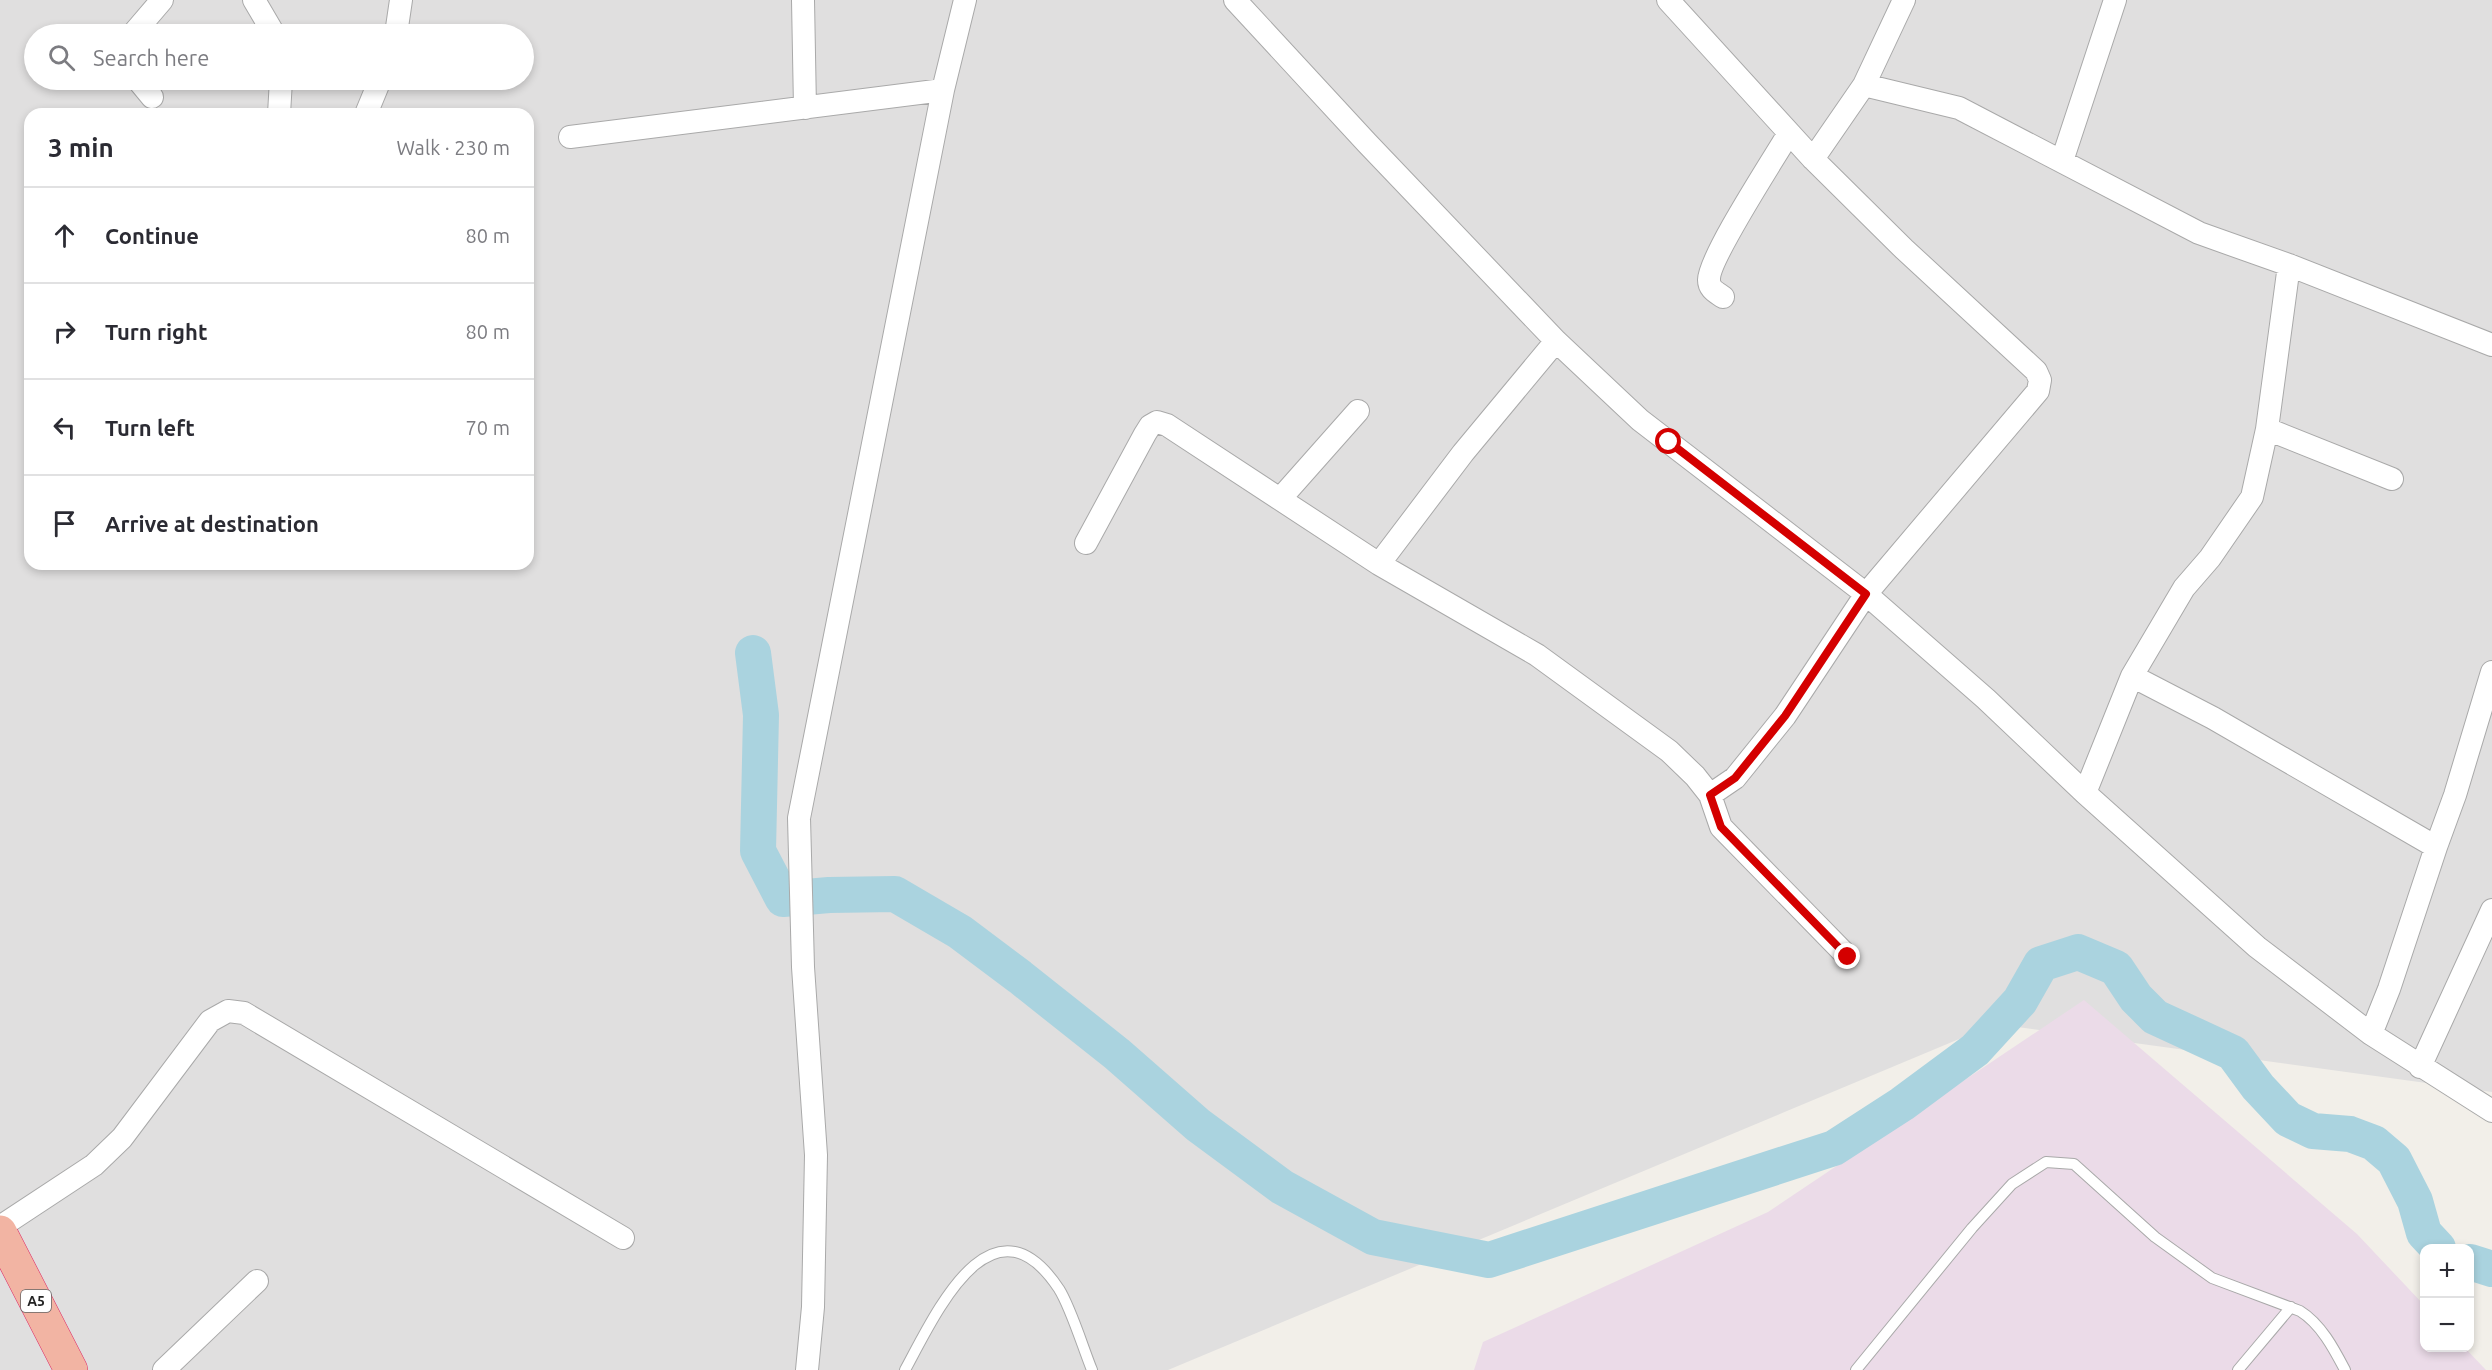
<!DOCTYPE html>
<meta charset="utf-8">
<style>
:root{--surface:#fff;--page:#f2f2f3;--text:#2b2b33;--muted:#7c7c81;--line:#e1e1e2}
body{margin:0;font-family:Ubuntu,sans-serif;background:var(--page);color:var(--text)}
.controls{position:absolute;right:18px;bottom:18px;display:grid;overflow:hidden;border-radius:12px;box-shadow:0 3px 9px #0003}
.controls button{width:54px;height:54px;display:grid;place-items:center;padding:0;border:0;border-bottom:2px solid var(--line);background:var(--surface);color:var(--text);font:30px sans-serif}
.stop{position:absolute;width:18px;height:18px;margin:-14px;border:4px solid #d40000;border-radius:50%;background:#fff}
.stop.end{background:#d40000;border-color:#fff;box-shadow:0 2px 6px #0008}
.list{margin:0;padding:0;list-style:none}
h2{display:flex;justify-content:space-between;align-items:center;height:78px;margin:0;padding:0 24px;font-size:26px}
h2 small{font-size:20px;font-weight:400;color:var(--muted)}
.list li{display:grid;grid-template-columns:39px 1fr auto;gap:18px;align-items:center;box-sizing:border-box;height:96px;padding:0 24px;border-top:2px solid var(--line)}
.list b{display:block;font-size:22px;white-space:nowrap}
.list em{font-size:20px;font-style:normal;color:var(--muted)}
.icon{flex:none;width:33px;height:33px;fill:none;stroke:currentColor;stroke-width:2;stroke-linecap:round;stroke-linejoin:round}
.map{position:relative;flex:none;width:2492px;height:1370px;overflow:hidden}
.search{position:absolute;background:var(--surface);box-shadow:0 3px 9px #0003;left:24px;top:24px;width:510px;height:66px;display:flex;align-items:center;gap:15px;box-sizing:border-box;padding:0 21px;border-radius:33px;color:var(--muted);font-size:22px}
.panel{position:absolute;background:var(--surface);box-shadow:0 3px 9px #0003;left:24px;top:108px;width:510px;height:462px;border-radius:18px}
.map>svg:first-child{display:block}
</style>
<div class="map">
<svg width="2492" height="1370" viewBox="0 0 2492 1370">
<rect width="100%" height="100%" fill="#f2efe9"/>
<!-- residential -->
<path fill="#e0dfdf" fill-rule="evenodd" d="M0,0H2492V1092L1995,1024L1168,1370H0ZM34,34H524V80H34ZM30,114H528V564H30Z"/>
<!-- industrial -->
<path fill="#ebdbe8" d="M2084,1000L2357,1234L2424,1305V1348H2465L2486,1370H1474L1483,1342L1768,1212Z"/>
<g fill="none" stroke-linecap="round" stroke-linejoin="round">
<!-- river -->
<path stroke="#aad3df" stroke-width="36" d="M753,653L761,715L758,851L783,899L829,895L895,894L960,932L1020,977L1117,1054L1198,1125L1282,1187L1373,1237L1489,1260L1834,1148L1902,1104L1975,1050L2020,1001L2041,964L2078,952L2116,968L2136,998L2155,1017L2233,1053L2258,1087L2288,1119L2313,1131L2350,1134L2374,1143L2394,1160L2415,1201L2424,1233L2438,1248
M2470,1262L2492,1269"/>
<defs>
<path id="service" d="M905,1370C935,1315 992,1188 1059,1289C1071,1308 1083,1348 1092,1370
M1856,1370L1972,1228L2012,1184L2046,1162L2074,1164L2155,1237L2212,1278L2300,1311C2321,1324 2334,1349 2345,1370
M2238,1370L2291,1307"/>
<path id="minor" d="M254,0L274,34
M803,0L805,108
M1235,0L1367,143L1556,341L1640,420L1866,594L1986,699L2085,793L2257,947L2371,1034L2492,1111
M1668,0L1813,159L1904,249L2036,371L2040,380L2038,391L1866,594L1785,716L1735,778L1710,795
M133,34L162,0
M396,34L401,0
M138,80L152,97
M1864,85L1959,108L2199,233L2289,265L2492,345
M279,114L281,80
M366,114L380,80
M570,137L943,90
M1813,159L1864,85L1904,0
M2062,161L2115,0
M1723,297C1716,292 1709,289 1709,280C1708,259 1775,157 1789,133
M2267,429L2392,479
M1280,499L1358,411
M1086,543L1145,434L1150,426L1157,422L1167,425L1379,564L1463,453L1556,341
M1379,564L1537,655L1669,751L1695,776L1710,795L1721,827L1848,957
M2132,676L2213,718L2436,847L2389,989L2371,1034
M2085,793L2132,676L2184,588L2210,558L2252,497L2267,429L2289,265
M2436,847L2455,795L2492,672
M2420,1067L2492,910
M0,1227L94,1165L122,1138L210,1021L228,1011L244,1013L623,1238
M164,1370L257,1281
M807,1370L813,1307L816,1155L803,967L799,818L943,90L965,0"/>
<path id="trunk" d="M0,1232L71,1370"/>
</defs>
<!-- service casing -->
<use href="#service" stroke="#a9a9a9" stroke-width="12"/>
<!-- minor casing -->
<use href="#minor" stroke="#a9a9a9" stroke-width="24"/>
<!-- trunk casing -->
<use href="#trunk" stroke="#dc2a67" stroke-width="34"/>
<!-- service -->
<use href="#service" stroke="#fff" stroke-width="10"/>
<!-- minor -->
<use href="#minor" stroke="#fff" stroke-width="22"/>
<!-- trunk -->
<use href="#trunk" stroke="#f2b4a3" stroke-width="33"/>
</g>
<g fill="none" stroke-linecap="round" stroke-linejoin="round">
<!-- route -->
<path stroke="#d40000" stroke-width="8" d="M1669,442L1866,594L1785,716L1735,778L1710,795L1721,827L1848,957"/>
</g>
<g text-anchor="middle" stroke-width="4.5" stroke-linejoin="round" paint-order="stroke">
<!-- shield labels -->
<rect fill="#fff" stroke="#646464" stroke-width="1.5" x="21" y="1290" width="30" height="22" rx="4.5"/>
<g font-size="14" font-weight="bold" fill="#222">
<text x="36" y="1306">A5</text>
</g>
</g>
</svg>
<div class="controls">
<button>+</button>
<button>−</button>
</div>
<div class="stop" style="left:1669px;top:442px"></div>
<div class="stop end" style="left:1848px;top:957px"></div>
<div class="search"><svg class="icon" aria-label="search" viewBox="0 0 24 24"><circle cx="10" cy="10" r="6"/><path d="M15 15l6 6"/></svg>Search here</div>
<section class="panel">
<h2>3 min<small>Walk · 230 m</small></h2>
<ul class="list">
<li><svg class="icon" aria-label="ahead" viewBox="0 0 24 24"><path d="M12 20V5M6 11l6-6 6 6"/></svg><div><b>Continue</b></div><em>80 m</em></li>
<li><svg class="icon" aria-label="right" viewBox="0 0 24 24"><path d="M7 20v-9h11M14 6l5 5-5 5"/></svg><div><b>Turn right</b></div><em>80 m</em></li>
<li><svg class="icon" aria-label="left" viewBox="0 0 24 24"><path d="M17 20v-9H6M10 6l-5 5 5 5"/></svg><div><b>Turn left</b></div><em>70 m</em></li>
<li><svg class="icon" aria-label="arrive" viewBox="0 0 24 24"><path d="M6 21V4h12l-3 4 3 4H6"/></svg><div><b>Arrive at destination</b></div></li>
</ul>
</section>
</div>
